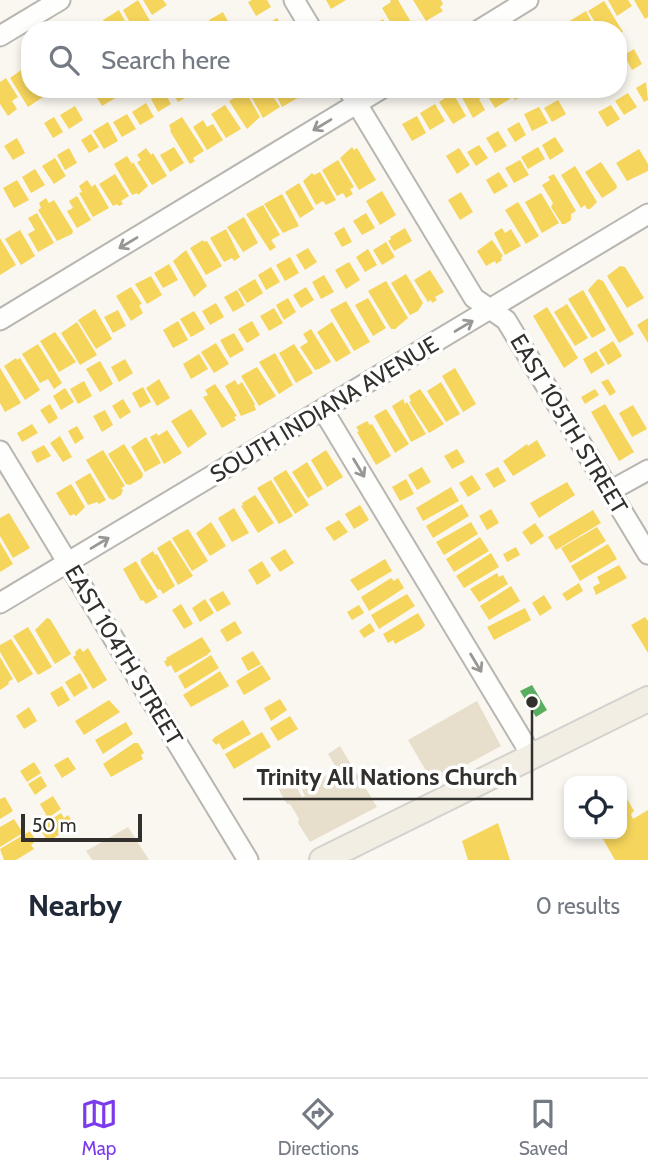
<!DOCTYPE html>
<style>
:root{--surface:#fff;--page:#f6f6f7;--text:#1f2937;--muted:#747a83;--line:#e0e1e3;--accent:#7c3aed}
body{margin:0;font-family:Cabin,sans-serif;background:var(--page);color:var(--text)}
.controls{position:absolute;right:21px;bottom:21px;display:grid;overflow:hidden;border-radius:14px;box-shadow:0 4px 10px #0003}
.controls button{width:63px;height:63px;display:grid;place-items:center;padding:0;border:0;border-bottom:2px solid var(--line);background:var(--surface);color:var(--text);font:35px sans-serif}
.scale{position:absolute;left:21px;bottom:18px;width:121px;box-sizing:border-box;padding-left:7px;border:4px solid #32302c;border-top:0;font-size:19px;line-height:24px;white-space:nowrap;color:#32302c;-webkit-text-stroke:5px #fff;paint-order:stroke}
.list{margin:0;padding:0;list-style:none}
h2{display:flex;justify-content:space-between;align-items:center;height:91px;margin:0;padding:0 28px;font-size:30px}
h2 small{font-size:23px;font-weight:400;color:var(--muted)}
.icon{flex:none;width:38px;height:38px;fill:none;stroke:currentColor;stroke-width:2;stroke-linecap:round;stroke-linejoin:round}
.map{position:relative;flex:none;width:648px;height:860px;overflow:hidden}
.search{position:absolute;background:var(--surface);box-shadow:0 4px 10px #0003;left:21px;right:21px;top:21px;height:77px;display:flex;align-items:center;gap:18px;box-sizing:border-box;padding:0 24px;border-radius:28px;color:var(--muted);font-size:26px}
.sheet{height:217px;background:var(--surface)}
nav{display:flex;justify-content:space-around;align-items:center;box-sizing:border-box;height:98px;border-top:2px solid var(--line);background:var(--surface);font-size:19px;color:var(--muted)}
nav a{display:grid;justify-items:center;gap:4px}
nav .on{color:var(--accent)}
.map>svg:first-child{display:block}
</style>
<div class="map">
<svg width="648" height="860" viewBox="0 0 648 860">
<rect width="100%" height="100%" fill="#faf7f0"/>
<!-- homes -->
<path fill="#f6d55c" d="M138,0L154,28L151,30H134L123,10Z
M143,0H163L167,5L152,15Z
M252,0H267L271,7L256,16L248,2Z
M326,0H346L331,9Z
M390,0H398L415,29L395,30L382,8L391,2Z
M413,0H441L443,4L440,7L443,11L426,21Z
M608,0H628L632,6L617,16Z
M634,0H648V17L645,19Z
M604,1L623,32L618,35V30H600L588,11Z
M119,10L130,30H109L103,20Z
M586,11L596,30H574L568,22Z
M223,12L232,29L214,30L209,20Z
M277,18L284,30H265L263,27Z
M383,19L389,30H370L369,28Z
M355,23L359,30H343Z
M634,49L642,64L632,70L624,55Z
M24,68L30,77V89H38L43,97L28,107L10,78Z
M6,78L18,97L12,101L17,109L8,116L0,104V82Z
M646,82L648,100L644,102L636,88Z
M96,89H112L117,97L102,106L93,91Z
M170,89H183L188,96L178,102Z
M231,89H244L260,117L247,129L229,101L236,97Z
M247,89H268L280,107L263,118Z
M273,89H295L301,96L282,107Z
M460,89H478L483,97L479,99L485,110L473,118L458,90Z
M483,89H504L510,99L495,108Z
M508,89H529L530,91L515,100Z
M164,91L171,104L158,112L151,99Z
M453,93L466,116L453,124L439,102Z
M628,93L637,107L624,115L615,101Z
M558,100L566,114L552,122L544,108Z
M146,103L154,117L140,125L132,112Z
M435,104L445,121L430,130L420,113Z
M225,105L241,129L226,138L211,114Z
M611,105L620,119L607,127L598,112Z
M75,106L83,120L69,129L60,115Z
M539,107L548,123L532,131L524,114Z
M127,114L136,129L122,137L113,122Z
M417,116L426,133L412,141L402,124Z
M54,117L63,132L53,138L44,123Z
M182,117L204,151L193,158L195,161L190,164L170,131L171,130L169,125Z
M203,120L207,127L213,124L223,140L207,150L193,127Z
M108,122L118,141L104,149L93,131Z
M519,122L526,135L515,142L507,129Z
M498,131L507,146L495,153L486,138Z
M91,134L99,147L89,153L81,140Z
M555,137L564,151L550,160L542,145Z
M17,138L25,153L13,160L4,146Z
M479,145L488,158L476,166L467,152Z
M174,147L184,163L170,172L160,155Z
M352,147L354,150L357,148L376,180L359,190L340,158Z
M538,147L545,159L528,169L521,157Z
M69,148L77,163L65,170L57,155Z
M146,148L151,155L153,153L167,176L152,185L137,162L141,160L137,155Z
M459,148L470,165L457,174L446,156Z
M639,149L648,164V171L627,181L616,163Z
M127,156L132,164L133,162L148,186L138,195L137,193L132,195L114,164Z
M55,158L66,176L54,184L42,166Z
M338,160L354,187L350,189L353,194L346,198L343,193L337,196L322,170Z
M520,160L529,175L514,183L505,168Z
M601,162L617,186L616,189L602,198L585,172Z
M575,166L597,202L590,209H587L585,205L581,208L561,175Z
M35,169L45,185L31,193L22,177Z
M320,172L336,200L326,205L323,201L316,205L303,181L312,173L314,175Z
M499,172L508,186L494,194L486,180Z
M115,174L129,196L121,201L123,204L119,206L117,204L113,206L99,184Z
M554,174L576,211L571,214V220L565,224H562L551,207L553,203L542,185L550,180L548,177Z
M17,180L29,200L14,208L3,188Z
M87,180L92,187L95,184L109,208L93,217L79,193L82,192L79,186Z
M299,183L314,209L300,218L285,192Z
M382,191L396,215L380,225L366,201Z
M461,192L473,212L460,220L448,200Z
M541,193L559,223L542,233L525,202Z
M282,194L299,226L283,233L264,204Z
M77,196L91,220L77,228L67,211L73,208L69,201Z
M46,198L49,203L54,200L73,231L72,234L57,241L38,210L41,208L39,203Z
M518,202L539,236L526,244L505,210Z
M263,205L280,235L271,240L276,247L270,251L246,214Z
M37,213L54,243L38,252L28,234L35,230L28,218Z
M366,213L375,228L362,235L353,221Z
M244,217L258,243L243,252L227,227Z
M344,227L352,242L342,247L334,233Z
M405,228L412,241L394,251L388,241L391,239L390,237Z
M502,228L505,233L511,229L521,246L505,255L494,233Z
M226,229L240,257L234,261L232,258L224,262L210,238Z
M20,230L35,256L21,265L5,239Z
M0,238L16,265L0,275Z
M203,240L204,242L207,241L222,266L206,275L190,248Z
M492,240L503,256L501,258L502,260L496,264L495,261L486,266L477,251Z
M386,242L395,257L382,265L373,250Z
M308,248L317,262L305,270L296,255Z
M368,249L377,265L365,272L356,257Z
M186,250L207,286L194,297L173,261Z
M290,257L299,273L285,281L276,265Z
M349,262L360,280L346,289L335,270Z
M169,264L178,280L163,288L154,273Z
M620,266L625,267L644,298L627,308L607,276Z
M271,267L280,282L266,290L258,275Z
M430,270L444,292L435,297L437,300L432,303L431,300L428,302L414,280Z
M406,274L423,303L418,311L410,315L391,283Z
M324,275L334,292L321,299L312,282Z
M151,276L162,295L147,304L135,284Z
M255,279L263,293L247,303L238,289Z
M598,279L603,281L634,334L619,343L588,290Z
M386,281L408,318L395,329H391L368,291Z
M131,287L142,304L139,305L143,313L131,321L116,296Z
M306,287L314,300L301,308L293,295Z
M237,290L245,305L233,312L224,297Z
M583,290L606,330L592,338L568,299Z
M288,298L296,312L284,320L276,305Z
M368,298L386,328L373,336L355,305Z
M346,301L370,342L354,351L330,310Z
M216,303L224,317L210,325L202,311Z
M567,304L588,338L575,346L554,312Z
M547,307L578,358L564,368L533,316Z
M274,308L283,323L269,331L260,316Z
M95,309L112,339L96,349L78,320Z
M118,310L126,326L113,333L104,317Z
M194,311L205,329L191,337L180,319Z
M648,318V343L637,325Z
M178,321L188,340L173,348L163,330Z
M252,321L260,335L247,343L238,329Z
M77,322L97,355L80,365L61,333Z
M332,322L351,353L336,362L317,332Z
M311,329L331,362L319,369L315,370L300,347L308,342L303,334Z
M55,332L76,362L59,372L40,341Z
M234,333L244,350L230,358L220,340Z
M613,341L622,356L608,365L599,350Z
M216,343L229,364L214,373L201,352Z
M38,344L62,383L54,389L48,379L40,383L22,354Z
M294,344L313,373L296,383L279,353Z
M596,351L605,365L591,374L583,359Z
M275,353L293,385L279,394L259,362Z
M199,354L208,369L191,379L183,364Z
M16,358L17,360L20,358L40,390L25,400L4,366Z
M125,359L133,373L119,382L111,367Z
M100,361L113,384L100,392L86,369Z
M257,367L276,396L259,406L241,376Z
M0,368L21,403L5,412L0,403Z
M455,368L476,404L463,412L442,376Z
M159,379L170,398L157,406L146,388Z
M608,379L616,392L610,396L601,382Z
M235,380L238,385L242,382L255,404L254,405L256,410L241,416L225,386Z
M84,381L92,396L78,404L70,389Z
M441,382L460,414L446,422L427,391Z
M215,384L237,416L234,417L236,420L222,428L203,397L208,395L205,390Z
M143,387L151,402L140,408L132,393Z
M65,388L74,402L61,410L53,396Z
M420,389L444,424L429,433L409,402L411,401L409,396Z
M595,389L599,395L585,404L581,397Z
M123,399L131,412L120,419L112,406Z
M403,399L405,404L407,402L426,434L411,442L392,406Z
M50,404L58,418L49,424L40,410Z
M605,404L634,452L619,461L591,412Z
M633,405L647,429L632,437L619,413Z
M191,409L207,434L188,448L171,421Z
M386,409L409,444L395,453L374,416Z
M105,410L113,425L102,432L93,416Z
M367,421L370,425L372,424L391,456L376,465L357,432L359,431L356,427Z
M32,424L38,433L22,442L17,433Z
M77,426L84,438L75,444L68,431Z
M167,430L182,453L164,464L150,437L157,433L158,436Z
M60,436L72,457L63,462L50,443Z
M146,437L161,463L145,472L131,447Z
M537,440L546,456L513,476L503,461L527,444L528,446Z
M124,444L143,474L142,478L130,485L126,484L108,454Z
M44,445L51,456L37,463L31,452Z
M457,449L465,462L452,469L444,456Z
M103,450L125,486L121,488L123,490L121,495L113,500L109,498L86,460Z
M326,450L343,477L327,487L311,460Z
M307,462L323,489L308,498L292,472Z
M422,467L431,482L417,490L408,475Z
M498,467L506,481L494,488L485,474Z
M286,470L309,505L295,514L273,478Z
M90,473L106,500L99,504L97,502L88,505L75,482Z
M472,475L481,489L468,497L459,483Z
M406,479L414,494L400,501L392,487Z
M271,480L293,516L279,524L257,488Z
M567,482L575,495L539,518L530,503Z
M71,484L85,507L76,516L74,514L70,516L56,493Z
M451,487L459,501L423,521L416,508Z
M255,495L274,523L258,533L241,506L243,505L242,503Z
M462,504L469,516L433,538L426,526Z
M360,505L369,520L354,529L345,514Z
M234,508L249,533L232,542L218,518Z
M491,509L499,523L487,530L479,516Z
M593,510L601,523L556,550L548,537Z
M9,513L30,548L13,558L0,536V518Z
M339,520L348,532L334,541L325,528Z
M211,522L226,546L210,556L196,533Z
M471,522L478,534L444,555L436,542Z
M535,523L544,536L531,545L522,532Z
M597,527L606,541L570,563L561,548Z
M188,529L208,561L192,571L172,538Z
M480,537L489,551L454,572L446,559Z
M170,540L193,576L178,585L157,548Z
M0,542L13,564L0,572Z
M608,544L617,559L580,581L571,566Z
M516,547L520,555L507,562L503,554Z
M285,549L294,563L280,572L270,558Z
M153,551L155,555L157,554L175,586L163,594L160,589L158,590L141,563V559Z
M491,553L499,567L464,588L456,576Z
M385,559L392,571L358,591L350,580Z
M136,561L158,597L146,604L143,600L141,601L123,569Z
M262,561L271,576L257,585L248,570Z
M619,565L627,578L596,595L593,587L600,583L597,577Z
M497,573L499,577L503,575L508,584L479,602L470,589Z
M391,578L394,581L398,578L404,588L369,611L361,597Z
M579,583L583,591L567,601L562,594Z
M511,586L520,601L489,620L480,606Z
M223,591L231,604L217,612L209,599Z
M407,594L415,606L379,629L371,615Z
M544,595L552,608L540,616L532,603Z
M205,599L214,613L200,622L192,608Z
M181,604L193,624L184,629L172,610Z
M359,605L364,613L352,620L347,612Z
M525,608L531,620L494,640L487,627Z
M418,613L425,625L422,629L395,644L393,640L388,643L383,634Z
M645,617L648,621V653L631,625Z
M47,618L50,619L71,654L55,664L35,630Z
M235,621L242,633L227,642L220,630Z
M370,623L375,631L364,638L359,631Z
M28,627L52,667L38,675L13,636Z
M202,637L211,651L207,655L175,673L171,665L167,667L164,661L167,660L166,658Z
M11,639L33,674L18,683L0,652V645Z
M80,648L83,652L88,648L107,680L93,689L73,657L76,655L75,652Z
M253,651L261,664L248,671L241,658Z
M211,655L219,668L185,689L178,676Z
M0,657L13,679L8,682L9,684L0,690Z
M262,665L271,679L244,695L236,681Z
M220,671L229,686L191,707L183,695Z
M80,673L88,688L74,697L65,682Z
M62,686L70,700L58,707L50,693Z
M280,699L287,710L271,721L264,708Z
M109,700L120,712L84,735L75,721Z
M29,707L37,721L24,729L16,716Z
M290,716L298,729L278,741L270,728Z
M243,720L251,734L223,750L219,743L216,745L212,740L215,737Z
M126,722L133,734L103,754L95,740Z
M262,732L271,747L234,769L225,754Z
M134,743H138L144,753L141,755L143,759L111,777L103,764Z
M68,757L76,769L62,778L54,765Z
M34,762L41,773L27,782L20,771Z
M41,776L47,786L35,795L28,784Z
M622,790L634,811L631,814L633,819L648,810V860H615L600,834H622Z
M53,796L61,809L48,818L40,804Z
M5,797L13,811L0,819V799Z
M61,813L64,818L68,815L72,821L67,824L69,828L48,842L39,827Z
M14,819L23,833L0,847V827Z
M498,823L510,860H468L462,841Z
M30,831L36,841L31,845L34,849L16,860H4L0,849Z"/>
<!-- public -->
<path fill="#5aae61" d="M532,685L547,710L536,717L520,691Z"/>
<!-- building -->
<path fill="#e7dfcc" d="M477,701L501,746L433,783L408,740Z
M340,746L377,807L310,842L298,823L299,819L290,804H287L275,783L289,774L302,797L305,796L302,790L337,769L328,754Z
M128,827L149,860H92L86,851Z"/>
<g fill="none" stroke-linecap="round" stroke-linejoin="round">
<defs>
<path id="minor" d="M294,0L312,30
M479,30L528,0
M0,36L60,0
M348,89L474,298L506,320L648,554
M0,320L381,89
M323,410L532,756
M0,451L248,860
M610,491L648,470
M0,603L648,214"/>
<path id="major" d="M322,860L648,699"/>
</defs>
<!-- minor casing -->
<use href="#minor" stroke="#b8b6b1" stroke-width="23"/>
<!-- major casing -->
<use href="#major" stroke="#d4d2cf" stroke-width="28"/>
<!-- minor -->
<use href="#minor" stroke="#fefefd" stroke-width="19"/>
<!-- major -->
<use href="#major" stroke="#f2eee3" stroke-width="24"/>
</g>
<!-- one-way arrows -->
<defs><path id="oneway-shaft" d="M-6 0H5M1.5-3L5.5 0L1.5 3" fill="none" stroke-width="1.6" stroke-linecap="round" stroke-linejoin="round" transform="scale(1.75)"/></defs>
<g stroke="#989794">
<use href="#oneway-shaft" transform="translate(322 125) rotate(149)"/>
<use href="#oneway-shaft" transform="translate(128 243) rotate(149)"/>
<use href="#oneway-shaft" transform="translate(464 326) rotate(-31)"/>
<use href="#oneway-shaft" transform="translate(359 468) rotate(59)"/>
<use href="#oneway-shaft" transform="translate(100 543) rotate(-31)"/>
<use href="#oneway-shaft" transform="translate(476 663) rotate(59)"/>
</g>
<g text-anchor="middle" stroke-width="7" stroke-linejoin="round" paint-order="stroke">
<!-- street labels -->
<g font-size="23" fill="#32302c" stroke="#fff">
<text transform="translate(324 409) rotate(-31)" y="8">SOUTH INDIANA AVENUE</text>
<text transform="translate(569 424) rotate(59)" y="8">EAST 105TH STREET</text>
<text transform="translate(124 655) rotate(59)" y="8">EAST 104TH STREET</text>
</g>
</g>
<!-- callouts -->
<path fill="none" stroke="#32302c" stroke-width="2.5" d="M532 702L532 799H243"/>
<circle fill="#32302c" stroke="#fff" stroke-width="2.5" cx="532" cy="702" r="7"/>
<g font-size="24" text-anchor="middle" font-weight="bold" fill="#32302c" stroke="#fff" stroke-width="7" stroke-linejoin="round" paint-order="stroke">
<text x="387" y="785">Trinity All Nations Church</text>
</g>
</svg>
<div class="controls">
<button><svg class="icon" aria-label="locate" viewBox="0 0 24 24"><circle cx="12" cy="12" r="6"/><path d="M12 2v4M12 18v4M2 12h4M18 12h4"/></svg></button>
</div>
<div class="scale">50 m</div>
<div class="search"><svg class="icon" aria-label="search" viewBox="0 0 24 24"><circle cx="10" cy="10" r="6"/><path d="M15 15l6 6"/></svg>Search here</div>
</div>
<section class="sheet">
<h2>Nearby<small>0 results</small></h2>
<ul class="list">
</ul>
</section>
<nav>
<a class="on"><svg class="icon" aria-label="map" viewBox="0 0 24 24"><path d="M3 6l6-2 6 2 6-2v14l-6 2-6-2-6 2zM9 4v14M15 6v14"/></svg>Map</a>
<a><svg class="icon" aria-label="directions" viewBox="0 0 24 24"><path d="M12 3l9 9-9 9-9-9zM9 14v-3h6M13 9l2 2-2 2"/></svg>Directions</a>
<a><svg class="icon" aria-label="saved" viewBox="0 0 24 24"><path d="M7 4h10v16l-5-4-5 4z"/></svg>Saved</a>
</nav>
